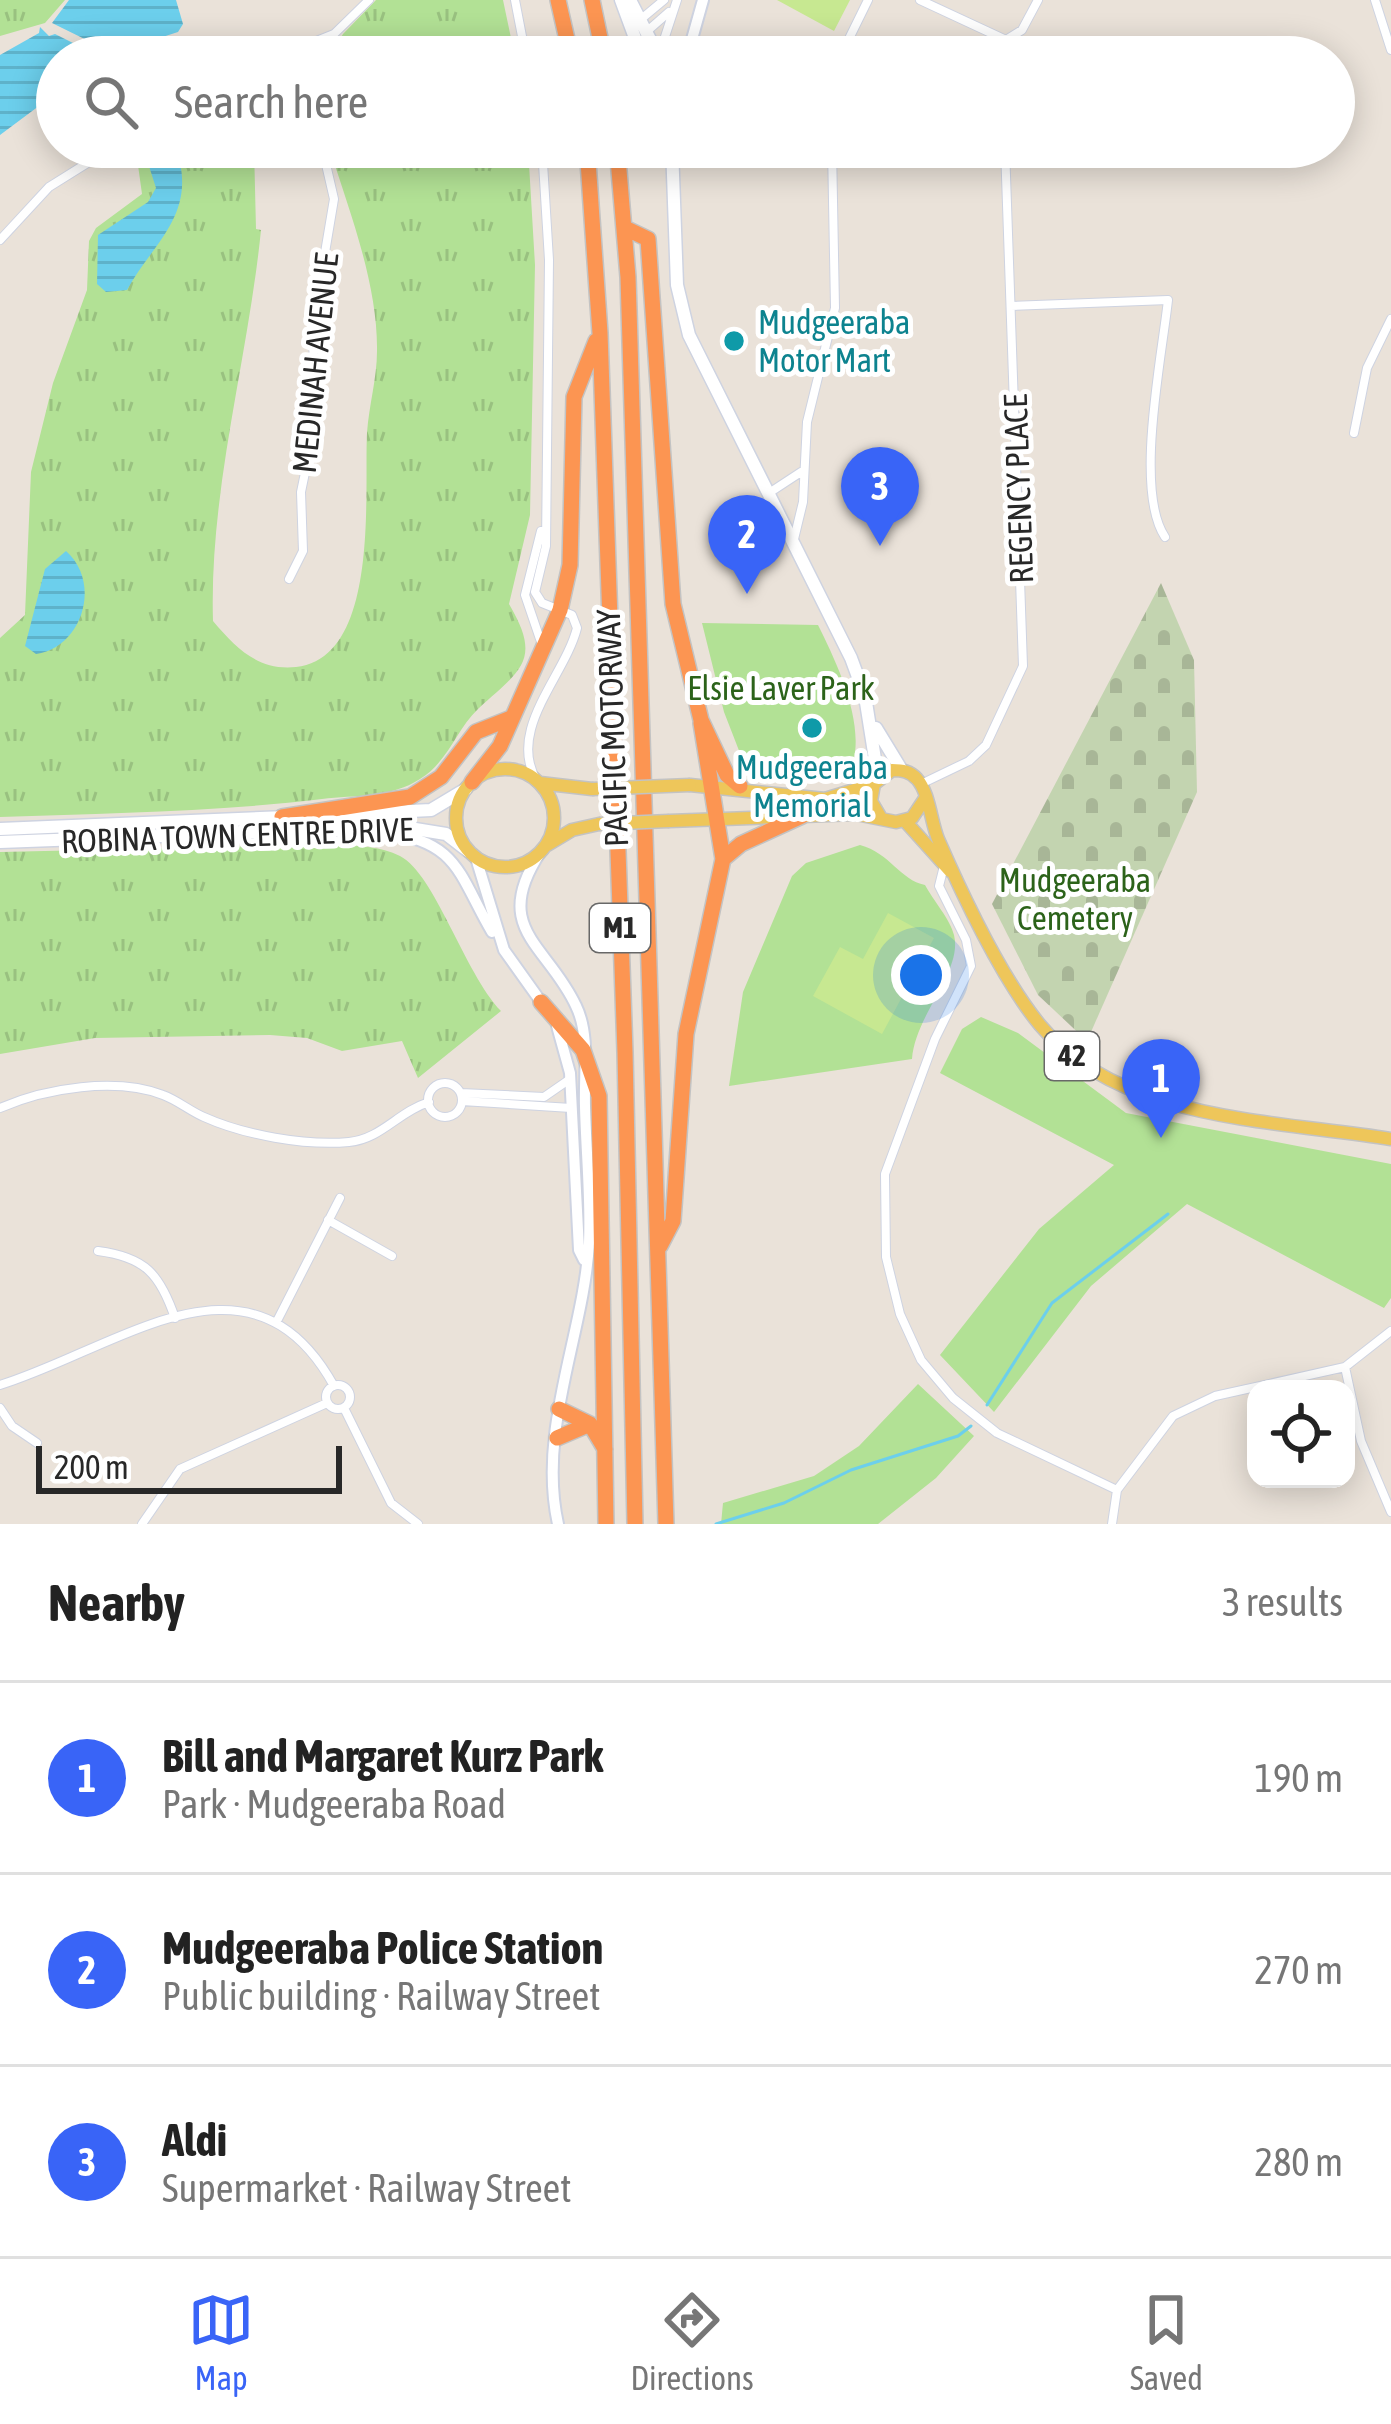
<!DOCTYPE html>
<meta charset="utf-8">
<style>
:root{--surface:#fff;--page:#f2f2f2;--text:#222;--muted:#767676;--line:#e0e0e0;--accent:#3964f7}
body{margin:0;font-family:"Asap Condensed",sans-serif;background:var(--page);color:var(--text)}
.controls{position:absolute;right:36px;bottom:36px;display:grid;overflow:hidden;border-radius:24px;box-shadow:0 6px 30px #0003}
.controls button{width:108px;height:108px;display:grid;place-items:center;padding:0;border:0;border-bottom:3px solid var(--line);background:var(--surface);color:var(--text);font:60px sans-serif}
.scale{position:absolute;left:36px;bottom:30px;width:306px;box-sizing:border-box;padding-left:12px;border:6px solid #282828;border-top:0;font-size:33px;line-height:42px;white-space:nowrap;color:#282828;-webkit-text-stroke:9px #fff;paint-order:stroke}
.you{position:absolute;left:921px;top:975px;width:42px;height:42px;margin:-30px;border:9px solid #fff;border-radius:50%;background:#1a73e8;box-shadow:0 0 0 18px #1a73e833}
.badge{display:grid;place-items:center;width:78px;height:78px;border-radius:50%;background:var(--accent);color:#fff;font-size:39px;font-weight:700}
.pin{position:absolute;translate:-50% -99px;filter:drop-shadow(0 3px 6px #0008)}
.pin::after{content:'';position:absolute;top:63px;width:42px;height:36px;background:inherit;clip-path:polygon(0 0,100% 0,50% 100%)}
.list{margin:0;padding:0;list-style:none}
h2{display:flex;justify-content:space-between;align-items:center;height:156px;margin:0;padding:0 48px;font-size:51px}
h2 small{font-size:39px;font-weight:400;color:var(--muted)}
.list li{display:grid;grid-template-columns:78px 1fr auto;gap:36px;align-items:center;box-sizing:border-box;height:192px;padding:0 48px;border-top:3px solid var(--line)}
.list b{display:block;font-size:45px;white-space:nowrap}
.list p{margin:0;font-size:39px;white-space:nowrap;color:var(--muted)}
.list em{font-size:39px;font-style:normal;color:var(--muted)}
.icon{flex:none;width:66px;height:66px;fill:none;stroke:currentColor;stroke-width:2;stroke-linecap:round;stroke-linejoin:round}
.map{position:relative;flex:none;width:1391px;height:1524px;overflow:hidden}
.search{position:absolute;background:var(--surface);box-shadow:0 6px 30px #0003;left:36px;right:36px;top:36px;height:132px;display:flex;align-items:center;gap:30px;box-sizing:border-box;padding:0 42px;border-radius:66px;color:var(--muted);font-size:45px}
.sheet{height:732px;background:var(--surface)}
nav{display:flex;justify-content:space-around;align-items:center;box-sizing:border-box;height:168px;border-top:3px solid var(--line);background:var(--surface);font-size:33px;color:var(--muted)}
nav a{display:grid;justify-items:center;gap:6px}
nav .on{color:var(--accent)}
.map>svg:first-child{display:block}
</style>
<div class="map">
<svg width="1391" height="1524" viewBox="0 0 1391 1524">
<defs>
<pattern id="grass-tufts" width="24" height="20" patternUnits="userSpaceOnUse" patternTransform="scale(3)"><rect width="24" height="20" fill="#b2e195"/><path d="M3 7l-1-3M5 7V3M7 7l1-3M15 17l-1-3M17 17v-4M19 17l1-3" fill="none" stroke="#99c180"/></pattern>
<pattern id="cemetery-stones" width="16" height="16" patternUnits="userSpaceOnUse" patternTransform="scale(3)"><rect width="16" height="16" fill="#c3d4b0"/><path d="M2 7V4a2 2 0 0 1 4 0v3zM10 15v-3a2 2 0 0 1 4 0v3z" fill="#a8b697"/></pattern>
<pattern id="water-rules" width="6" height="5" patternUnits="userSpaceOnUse" patternTransform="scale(3)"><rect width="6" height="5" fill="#6ccfec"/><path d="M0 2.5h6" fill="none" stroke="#5eb2ca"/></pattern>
</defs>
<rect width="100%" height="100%" fill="#eae2d9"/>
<!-- grass -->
<path fill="url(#grass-tufts)" d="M0,0H65L45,23L0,36Z
M376,0H503L515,57H330L343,34Z
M142,147H254L256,229L261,230C248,360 209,490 213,621C236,648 258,671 296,667C380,658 364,494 367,433C369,405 377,378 377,351C378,284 349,210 329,147H528L535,265L530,515L509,604C542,660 522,669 478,709C456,730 448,762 420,779C391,798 355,795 322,799C216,812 107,813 0,817V638L25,615L31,472L53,383L87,290L89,241L96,228L142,194L137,158Z
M307,845C336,846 374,842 400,856C435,874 464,972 501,1011L418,1078L402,1041L342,1051L307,1038L270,1035L95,1038L0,1054V852Z"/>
<!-- cemetery -->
<path fill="url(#cemetery-stones)" d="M1161,583L1194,660L1197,792L1087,1041L1038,995L992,904Z"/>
<!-- park -->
<path fill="#b2e195" d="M702,623L818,625C837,663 866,724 852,766L823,777L745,766L724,712Z
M860,845C890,853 900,880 925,885C933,900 950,919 954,935C963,971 915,1015 912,1059L729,1086L743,992L792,876L806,863Z
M981,1017L1018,1033L1126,1113L1391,1164V1298L1384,1308L1187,1204L1091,1286L994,1412L940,1355L1039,1229L1114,1165L940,1073L962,1029Z
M918,1384L974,1436L936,1478L878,1524H721L723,1503L814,1476L859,1446Z"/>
<!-- pitch -->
<path fill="#c7e891" d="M777,0H850L834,31Z
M888,913L934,938L882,1034L813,996L840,947L863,959Z"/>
<!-- water -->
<path fill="url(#water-rules)" d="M69,0H176L183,24L178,32L113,53L52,23Z
M40,27L49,36L55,34L101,57H57L55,94L0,135V55L39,33Z
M159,152L168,151L180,163C192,218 151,246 127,290L106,292L97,284L98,235L148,202L156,188L148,163Z
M66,551C103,584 81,648 36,654L25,646L45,569Z"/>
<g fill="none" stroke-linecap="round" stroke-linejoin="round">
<!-- stream -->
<path stroke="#6ccfec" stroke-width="3" d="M987,1405L1052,1303L1168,1214
M716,1524L784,1503L851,1470L958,1436L971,1426"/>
<defs>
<path id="minor" d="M515,0L526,57
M920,0L1006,40L1022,30L1038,0
M1375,0L1391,50
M640,20L664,0
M645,33L669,12
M314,42L334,34L369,0
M659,55L677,0
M296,57L297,48L308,41L323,54
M840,57L868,0
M1006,57L1007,55
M0,240L49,187L113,147
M1011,306L1168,300C1162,356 1134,491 1165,537
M1354,433L1367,368L1391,319
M769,493L801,472
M794,539L803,502L807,422L835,308L832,147
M289,579L303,551L301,492L312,439L314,318L334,199L322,147
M541,642L525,595L541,531
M537,781C506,730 565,676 577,628L572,615L542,603L535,592L546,546L549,260L542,147
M921,784L969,761L986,745L1023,666L1005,147
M944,866L939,886L966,940L971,966L935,1039L885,1174L886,1257L900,1314L921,1360L953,1398L997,1433L1117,1490
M428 1100a17 17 0 1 1 34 0a17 17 0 1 1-34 0Z
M461,1093L544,1097L570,1079
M462,1101L571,1108
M0,1108C46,1088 116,1077 163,1095C177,1100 190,1111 204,1117C244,1135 305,1146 349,1142C381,1139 398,1112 429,1102
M328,1220L392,1256
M98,1251C145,1257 160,1274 175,1318
M278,1319L340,1198
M1345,1367L1361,1441L1391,1512
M0,1385C119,1348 251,1236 334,1386
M326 1397a12 12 0 1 1 24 0a12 12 0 1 1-24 0Z
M0,1408L12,1426L37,1443
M344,1408L391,1503L418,1524
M142,1524L180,1469L327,1403
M1112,1524L1117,1490L1173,1416L1215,1396L1345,1367L1391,1331"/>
<path id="tertiary" d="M687,57L703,0
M382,832C459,841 458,874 492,932
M540,853C490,929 548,945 576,1006C590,1034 584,1075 585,1106C586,1151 591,1198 589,1243C584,1334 537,1430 558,1524
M476,858L504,950L544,1006
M557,1026L570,1073L579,1250L584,1260"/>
<path id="secondary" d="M621,0L642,57
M630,0L659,57
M672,147L677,285L689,335L851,658L865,696L878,778
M876,728L901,769
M330,815L431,810L466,789
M0,829L286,817
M0,842L403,827L446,834L468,851"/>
<path id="primary" d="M456 818a49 49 0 1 1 98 0a49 49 0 1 1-98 0Z
M540,783L592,789
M690,785L825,799L874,784
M881,818L871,801L874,784L892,770C902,770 910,771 917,779C929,792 931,822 938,839C962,894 1002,979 1040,1025C1120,1122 1276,1120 1391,1139
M669,821L856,814L896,822L912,818L924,800
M905,821L950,871
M547,845L572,830L599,824"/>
<path id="motorway" d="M558,0L571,57
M592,0L604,57
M587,147L600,333L625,1052L635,1524
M617,147L628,277L666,1524
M625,228L648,239L673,604L701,720L727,775L740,786
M472,782L500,746L560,610L570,565L574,397L596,341
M282,817L410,797L441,777L476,732L511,718
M723,859L741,844L802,816
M541,1002L583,1050L599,1096L606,1524
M660,1246L673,1221L686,1034L723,859L701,723
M559,1409L590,1424
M557,1438L590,1424L605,1449"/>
</defs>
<!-- minor casing -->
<use href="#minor" stroke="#ced3e1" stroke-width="10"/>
<!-- tertiary casing -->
<use href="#tertiary" stroke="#ced3e1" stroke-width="14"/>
<!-- secondary casing -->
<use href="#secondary" stroke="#ced3e1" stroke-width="15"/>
<!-- primary casing -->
<use href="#primary" stroke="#c3c3c3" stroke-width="15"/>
<!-- motorway casing -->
<use href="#motorway" stroke="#c3c3c3" stroke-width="18"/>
<!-- minor -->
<use href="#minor" stroke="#fff" stroke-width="8"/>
<!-- tertiary -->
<use href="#tertiary" stroke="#fff" stroke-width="10"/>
<!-- secondary -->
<use href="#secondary" stroke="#fff" stroke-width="12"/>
<!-- primary -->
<use href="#primary" stroke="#eec65a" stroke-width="12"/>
<!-- motorway -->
<use href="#motorway" stroke="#fc9552" stroke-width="15"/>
<defs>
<path id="primary-bridge" d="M592,789L690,785
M599,824L669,821"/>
</defs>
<!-- primary-bridge casing -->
<use href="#primary-bridge" stroke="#c3c3c3" stroke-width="15" stroke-linecap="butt"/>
<!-- primary-bridge -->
<use href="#primary-bridge" stroke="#eec65a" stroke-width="12"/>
</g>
<!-- markers -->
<g fill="#0f9aa8" stroke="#fff" stroke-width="4.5">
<circle cx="734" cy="341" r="12"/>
<circle cx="812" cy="728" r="12"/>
</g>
<g text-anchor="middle" stroke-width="10" stroke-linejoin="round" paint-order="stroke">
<!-- shield labels -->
<g fill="#fff" stroke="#686868" stroke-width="3">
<rect x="590" y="904" width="60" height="48" rx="9"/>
<rect x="1045" y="1032" width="54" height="48" rx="9"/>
</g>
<g font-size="30" font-weight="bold" fill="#282828">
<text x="620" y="938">M1</text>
<text x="1072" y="1066">42</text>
</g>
<!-- culture labels -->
<g font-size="33" fill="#0d838f" stroke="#fff" text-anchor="start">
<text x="758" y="334">Mudgeeraba<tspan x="758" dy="38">Motor Mart</tspan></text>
<text x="812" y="779" text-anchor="middle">Mudgeeraba<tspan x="812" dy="38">Memorial</tspan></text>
</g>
<!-- street labels -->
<g font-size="33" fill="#282828" stroke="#fff">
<text transform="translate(315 363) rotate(-84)" y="12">MEDINAH AVENUE</text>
<text transform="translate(1018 489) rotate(-92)" y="12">REGENCY PLACE</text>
<text transform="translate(612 728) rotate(-92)" y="12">PACIFIC MOTORWAY</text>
<text transform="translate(237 835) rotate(-2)" y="12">ROBINA TOWN CENTRE DRIVE</text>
</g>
<!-- park labels -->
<g font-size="33" fill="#2c631a" stroke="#fff">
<text x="781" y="700">Elsie Laver Park</text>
<text x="1075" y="892">Mudgeeraba<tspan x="1075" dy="38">Cemetery</tspan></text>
</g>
</g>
</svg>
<div class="controls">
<button><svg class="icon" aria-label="locate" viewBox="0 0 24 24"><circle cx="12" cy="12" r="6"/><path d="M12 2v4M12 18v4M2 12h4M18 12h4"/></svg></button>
</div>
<div class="scale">200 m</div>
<div class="you"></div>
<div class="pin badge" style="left:1161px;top:1138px">1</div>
<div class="pin badge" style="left:747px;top:594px">2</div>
<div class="pin badge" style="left:880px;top:546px">3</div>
<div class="search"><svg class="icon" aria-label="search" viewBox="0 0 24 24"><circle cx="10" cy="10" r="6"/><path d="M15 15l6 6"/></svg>Search here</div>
</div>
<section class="sheet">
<h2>Nearby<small>3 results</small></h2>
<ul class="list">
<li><span class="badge">1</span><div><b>Bill and Margaret Kurz Park</b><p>Park · Mudgeeraba Road</p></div><em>190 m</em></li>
<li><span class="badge">2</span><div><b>Mudgeeraba Police Station</b><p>Public building · Railway Street</p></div><em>270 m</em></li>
<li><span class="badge">3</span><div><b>Aldi</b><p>Supermarket · Railway Street</p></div><em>280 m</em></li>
</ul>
</section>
<nav>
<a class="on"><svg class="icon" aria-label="map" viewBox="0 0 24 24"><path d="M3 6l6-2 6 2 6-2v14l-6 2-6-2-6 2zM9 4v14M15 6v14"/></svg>Map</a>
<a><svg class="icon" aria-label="directions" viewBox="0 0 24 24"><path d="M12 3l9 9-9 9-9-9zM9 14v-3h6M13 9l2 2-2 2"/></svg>Directions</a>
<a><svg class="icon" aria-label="saved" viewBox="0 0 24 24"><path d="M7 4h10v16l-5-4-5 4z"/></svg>Saved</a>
</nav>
